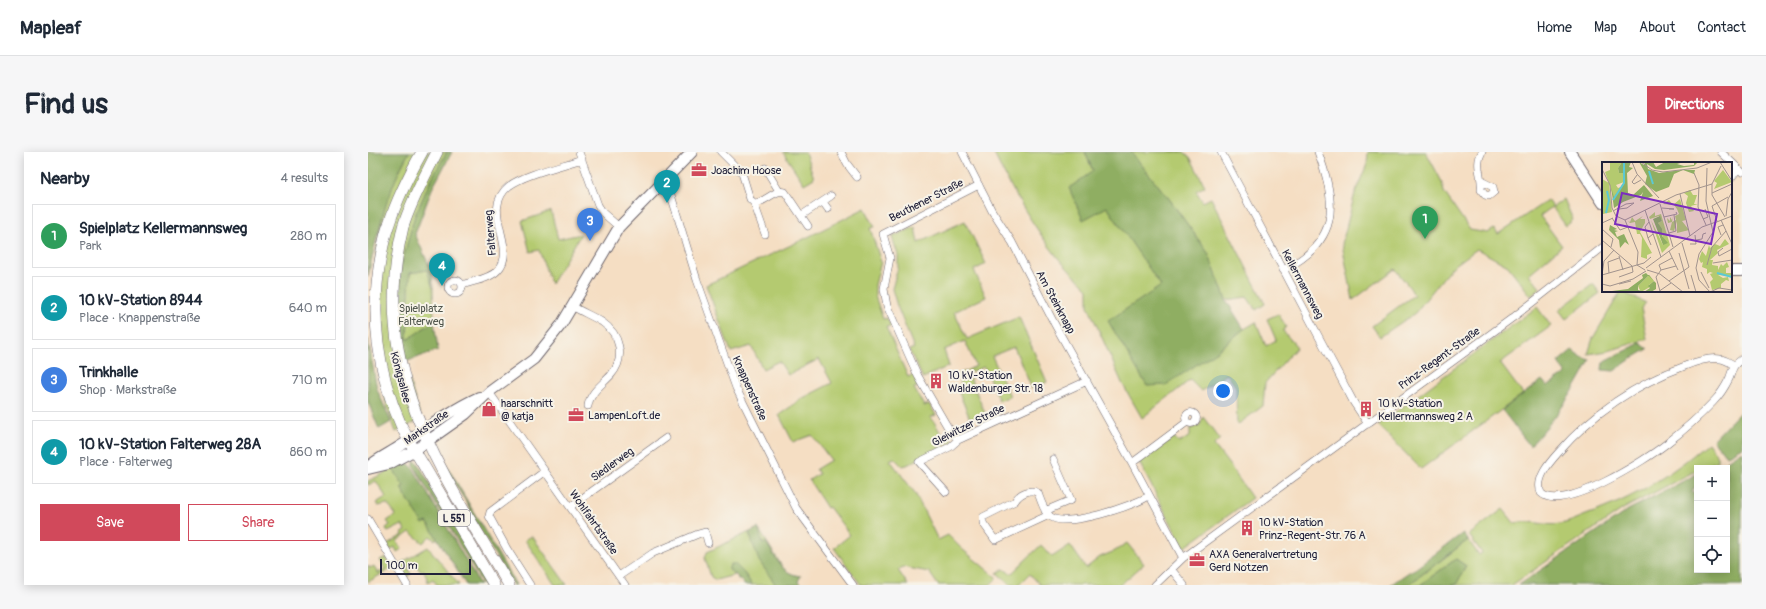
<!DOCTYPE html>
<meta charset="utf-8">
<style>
:root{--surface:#fff;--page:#f6f6f7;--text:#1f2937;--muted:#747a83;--line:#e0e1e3;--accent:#d1495b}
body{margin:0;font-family:Pangolin,sans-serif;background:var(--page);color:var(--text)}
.controls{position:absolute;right:12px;bottom:12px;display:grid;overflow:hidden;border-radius:0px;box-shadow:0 2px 10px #0003}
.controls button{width:36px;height:36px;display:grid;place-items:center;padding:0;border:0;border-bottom:1px solid var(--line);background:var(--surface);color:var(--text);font:20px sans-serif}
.scale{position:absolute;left:12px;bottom:10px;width:91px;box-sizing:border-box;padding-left:4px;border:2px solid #22223b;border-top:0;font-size:11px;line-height:14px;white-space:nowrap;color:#22223b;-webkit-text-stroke:3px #f7f3e8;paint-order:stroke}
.you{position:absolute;left:855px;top:239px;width:14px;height:14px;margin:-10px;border:3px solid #fff;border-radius:50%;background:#1a73e8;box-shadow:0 0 0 6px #1a73e833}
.badge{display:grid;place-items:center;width:26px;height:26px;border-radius:50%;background:var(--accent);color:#fff;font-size:13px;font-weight:700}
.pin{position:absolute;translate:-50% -33px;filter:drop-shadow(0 1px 2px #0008)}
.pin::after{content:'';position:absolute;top:21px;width:14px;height:12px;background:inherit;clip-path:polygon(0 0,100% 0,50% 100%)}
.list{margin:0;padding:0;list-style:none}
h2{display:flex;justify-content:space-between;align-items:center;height:52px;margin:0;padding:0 16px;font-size:17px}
h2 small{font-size:13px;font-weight:400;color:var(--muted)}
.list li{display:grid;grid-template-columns:26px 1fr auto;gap:12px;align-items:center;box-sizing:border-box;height:64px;margin:0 8px 8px;padding:0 8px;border:1px solid var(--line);border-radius:0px}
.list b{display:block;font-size:15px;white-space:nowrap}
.list p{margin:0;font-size:13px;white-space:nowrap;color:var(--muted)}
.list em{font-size:13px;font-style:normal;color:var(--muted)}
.actions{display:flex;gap:8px;padding:12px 16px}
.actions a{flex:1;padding:9px 0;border:1px solid var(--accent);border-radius:0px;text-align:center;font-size:14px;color:var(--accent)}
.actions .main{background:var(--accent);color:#fff}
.icon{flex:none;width:22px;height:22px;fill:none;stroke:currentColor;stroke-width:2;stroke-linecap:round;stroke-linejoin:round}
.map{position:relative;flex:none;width:1374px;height:433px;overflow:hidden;border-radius:0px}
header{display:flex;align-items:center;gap:24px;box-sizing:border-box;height:56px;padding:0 20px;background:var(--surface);border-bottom:1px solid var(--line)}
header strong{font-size:19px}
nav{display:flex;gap:22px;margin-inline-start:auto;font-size:14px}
.intro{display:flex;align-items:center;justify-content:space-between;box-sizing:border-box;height:96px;padding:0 24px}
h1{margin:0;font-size:28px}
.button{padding:10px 18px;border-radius:0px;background:var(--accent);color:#fff;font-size:14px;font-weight:700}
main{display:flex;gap:24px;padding:0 24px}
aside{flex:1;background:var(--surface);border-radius:0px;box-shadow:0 2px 10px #0003}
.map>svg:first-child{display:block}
</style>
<header>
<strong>Mapleaf</strong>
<nav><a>Home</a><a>Map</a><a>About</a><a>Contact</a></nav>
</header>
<div class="intro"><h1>Find us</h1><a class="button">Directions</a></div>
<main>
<aside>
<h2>Nearby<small>4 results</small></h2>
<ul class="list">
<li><span class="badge" style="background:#2e9e5b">1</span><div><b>Spielplatz Kellermannsweg</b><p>Park</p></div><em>280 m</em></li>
<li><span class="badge" style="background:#0f9aa8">2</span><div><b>10 kV-Station 8944</b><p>Place · Knappenstraße</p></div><em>640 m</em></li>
<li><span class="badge" style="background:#3f7fe0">3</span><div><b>Trinkhalle</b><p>Shop · Markstraße</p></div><em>710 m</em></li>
<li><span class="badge" style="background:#0f9aa8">4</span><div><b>10 kV-Station Falterweg 28A</b><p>Place · Falterweg</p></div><em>860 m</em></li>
</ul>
<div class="actions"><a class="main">Save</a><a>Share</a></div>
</aside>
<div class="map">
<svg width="1374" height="433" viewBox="0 0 1374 433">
<rect width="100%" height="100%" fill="#f7f3e8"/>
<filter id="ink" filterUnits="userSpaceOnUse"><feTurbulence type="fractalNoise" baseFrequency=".025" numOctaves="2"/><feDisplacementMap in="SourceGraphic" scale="8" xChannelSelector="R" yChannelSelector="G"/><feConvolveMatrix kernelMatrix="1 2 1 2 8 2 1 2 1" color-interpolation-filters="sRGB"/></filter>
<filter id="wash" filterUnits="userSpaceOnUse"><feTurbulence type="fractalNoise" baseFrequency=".012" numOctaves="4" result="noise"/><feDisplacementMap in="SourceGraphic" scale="16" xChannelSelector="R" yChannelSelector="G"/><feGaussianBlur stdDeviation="0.9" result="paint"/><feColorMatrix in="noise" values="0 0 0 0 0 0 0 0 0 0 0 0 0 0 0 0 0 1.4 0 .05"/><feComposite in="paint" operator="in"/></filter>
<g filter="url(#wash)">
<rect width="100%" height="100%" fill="#f5dec3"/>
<!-- green -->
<path fill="#b4ca6f" stroke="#6b7655" d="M41,0H79L64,26L47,63L32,119L39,221L53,267L28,280C0,207 0,126 18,50C24,32 33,16 41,0Z
M415,0H437L446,26L436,32Z
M625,0H717L725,19L715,67L739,55L794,134L741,169L779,234L888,170L898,194L908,188L899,167L910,162L918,174L915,179L929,195L897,231L895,254L869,273L868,235L859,222L833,239L822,228L774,266L754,231L720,154V137C710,127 699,117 690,106C665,74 643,37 625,0Z
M763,0H816L822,5L837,34L828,39L835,50L843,46L897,152L888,158L879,145L858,148L840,101L802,48Z
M1000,0H1058L1074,30L1076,40L1102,78L1120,81L1126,77L1130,82L1180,48L1185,55L1196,47L1205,68L1198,74L1184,55L1172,64L1194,94L1161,122L1172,136L1163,144L1140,114L1109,97L1083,116L1047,161L1012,185L1004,174L1046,143L1042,136L1027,117L985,148L974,92L987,41L999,12Z
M497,56L507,75L502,76L513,110L507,133V144L515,167L519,166L523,174L518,175L540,225L545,223L551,234L546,236L556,254L561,252L568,263L563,265L574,283L579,280L585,289L539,313L534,314L526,306L522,308L547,341L570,388L580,383L594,397L629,426L622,433H570L561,420L535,415L530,418L540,433H493L466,396L482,383L461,355L459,356L441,328L451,322L448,317L463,308L444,283L425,290L411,263L435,246L464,231L451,207L420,223L411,209L395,217L383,194L363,200L338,133L436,87Z
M183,59L190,87L213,82L183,132L171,98L162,100L154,69Z
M597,69L618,112L606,118L618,145L586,160L599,187L651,165L679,230L664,237L646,195L624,204L642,244L631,249L616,215L600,221L617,261L602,267L590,238L594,235L589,223L608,214L597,189L576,198L581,214L555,226L541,198L546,196L529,154L524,137L530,115V103L524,85L547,75L550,91Z
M59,118L65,136L66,169L38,189L42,121Z
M1225,132L1232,141L1198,167L1191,158Z
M1253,139L1278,151L1273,156L1279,187L1240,199L1220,202L1225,186Z
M1169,155L1183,174L1132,211L1155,242L1053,317L1010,273Z
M835,265L852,287L846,293L862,314L884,346L816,396L771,310L806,285L811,291L822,284V277L832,273Z
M1340,291L1350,305V309L1334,316H1329V318L1255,357L1144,433H1088L1098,414L1088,407L1052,433H1040L1100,388L1111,403L1114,401L1101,383L1135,357L1147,372C1159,366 1178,375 1192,372C1201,371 1210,366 1218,363C1267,346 1301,324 1340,291Z
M25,317L36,334L33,336L55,371L59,370L69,386L67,388L62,384L55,391L42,380L29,389L34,397L29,400L27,395L22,398L19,392L35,383L34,381L38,379L34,373L20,380L18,376L22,373L19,369L28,363L19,352L10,354L8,351L18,345L8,329L0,333V329Z
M390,376L417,419L433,433H384L376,421L367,412L361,418L367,423L348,428L343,425L337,406L339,400Z
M164,384L199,433H187L157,388Z
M759,391L776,412L752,433H672L662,422L651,433H643L629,421L636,417L643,422L673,393L684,405L702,393L718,416L732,405L747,399Z
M60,395L91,433H69L65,427L60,430L56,418L52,419L47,411L39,415L43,422L38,425L31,412Z
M18,405L24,416L0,430V413L2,416L6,414L10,421L17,417L12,408Z"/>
<!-- forest -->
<path fill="#8fae62" stroke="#58684e" d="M0,0H41C19,39 9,81 0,125Z
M79,0H84L64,37L47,82L64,120L65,136L59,118L42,121L39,188L66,169L70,198L37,210L30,179L32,118L47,63L64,26Z
M717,0H763L802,48L840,101L858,148L876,177L849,199L798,233L779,234L740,169L793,134L739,55L715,68L701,36L725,19Z
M0,187L9,237L23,270L11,277L0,250Z
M1272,191L1280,197L1263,207L1246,219L1234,218L1235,210Z
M1204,198L1212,204L1222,208C1206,241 1186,268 1162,294L1134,258L1174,228L1179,234L1198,222L1190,210Z
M1374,258V295L1358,304L1345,288Z
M69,296L72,302L148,433H145L105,366L100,353L79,319Z
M1374,299V433H1151L1260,358L1329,322V332L1324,340L1326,342L1329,337V418H1359V316H1348Z
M46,309L49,310L122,433H115L46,314Z
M38,311L41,312L45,316L112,433H98L59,370L55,372L33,336L36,334L25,317Z
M390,376L395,392L398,390C408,406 413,422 433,424L430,429L433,433H408L391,409L381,381Z
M1095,381L1100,388L1040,433H1022L1041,420L1047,417Z
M1088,407L1098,414L1088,433H1052Z
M363,412H367L376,421L384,433H376L372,427H370L369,424L361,418V415Z"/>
</g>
<g filter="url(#ink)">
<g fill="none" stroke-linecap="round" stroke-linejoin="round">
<defs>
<path id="street" d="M211,0L230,53L235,61L251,75
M353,0L374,21L382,47L386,51L397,82
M473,0L479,12L489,25
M594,0L624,59L644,90L686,171L764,311L815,406
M853,0L961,204L986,251L1000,272
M1114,0C1106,13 1115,24 1113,38L1117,43L1121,44L1126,40L1125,35L1115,30
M1353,0L1374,20
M397,16L411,39
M1363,26L1370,17
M296,29L303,43L329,128L368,236L428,356L485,433
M455,50L460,57
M386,51C398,51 405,37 417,40L440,74
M434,63L463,44
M915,118C971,90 970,53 950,0
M80 135a7 7 0 1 1 14 0a7 7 0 1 1-14 0Z
M94,133C105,129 122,127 130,118C151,96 111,58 141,34C157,22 194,14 214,7
M204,154C214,160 224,164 234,170C252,182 258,206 243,223C234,233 222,240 220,254
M1366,213C1362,211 1357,207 1352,207C1341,205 1327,210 1317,214C1268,232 1224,262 1190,301C1181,311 1167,327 1173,341C1194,362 1279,307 1298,292C1315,279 1331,265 1346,249C1352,243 1357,235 1361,227C1363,223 1364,216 1367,213C1368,211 1372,209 1374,207
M121,240L257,433
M817.5 266a5.5 5.5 0 1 1 11 0a5.5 5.5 0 1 1-11 0Z
M590,288L579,274L550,224L519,154L516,137L522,106L515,82L611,33
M764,311L819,270
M578,340L551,310L582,295L590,288L719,229
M202,355L298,286
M677,359L703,348L685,307
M681,363L627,388L615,371V365L647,349C651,342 662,336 670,341C673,349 676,360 683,365C700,376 764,354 781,344
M0,367L39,433
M803,417L816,433
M251,424L285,401L330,382L337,380L340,391
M162,433L139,397L121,364L122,360L177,319
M787,433L815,406L1147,164L1235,95"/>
<path id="secondary" d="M1202,0L1235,51
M1363,119H1374
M0,315C10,306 22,301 34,293C59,276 83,258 111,245
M0,317L21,312L47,298L98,262L121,240L166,207L193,173L251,75L324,0"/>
<path id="primary" d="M54,0C41,23 29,47 21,72C17,82 15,93 13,104C2,161 9,220 33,273C41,291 53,308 63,326C84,362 105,397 126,433
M69,0C57,24 43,49 35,75C0,218 72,317 141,433"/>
</defs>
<!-- street casing -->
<use href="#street" stroke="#6c646b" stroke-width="8"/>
<!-- secondary casing -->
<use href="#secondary" stroke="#6c646b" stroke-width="12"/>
<!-- primary casing -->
<use href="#primary" stroke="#6c646b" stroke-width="12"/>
<!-- street -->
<use href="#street" stroke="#fff" stroke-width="7"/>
<!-- secondary -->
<use href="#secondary" stroke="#fff" stroke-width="10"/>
<!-- primary -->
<use href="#primary" stroke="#fff" stroke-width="11"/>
</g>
</g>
<!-- icons -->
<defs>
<symbol id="office-bare" viewBox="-9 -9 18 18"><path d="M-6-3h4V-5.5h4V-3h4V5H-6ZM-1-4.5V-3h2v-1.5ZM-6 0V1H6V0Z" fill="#d1495b" stroke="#f7f3e8" stroke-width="2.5" paint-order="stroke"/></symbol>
<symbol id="building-bare" viewBox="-9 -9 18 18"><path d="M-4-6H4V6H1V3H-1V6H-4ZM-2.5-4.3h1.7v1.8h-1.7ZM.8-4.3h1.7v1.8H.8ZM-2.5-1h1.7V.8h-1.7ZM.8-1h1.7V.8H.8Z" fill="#d1495b" stroke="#f7f3e8" stroke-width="2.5" paint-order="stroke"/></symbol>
<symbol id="shop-bare" viewBox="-9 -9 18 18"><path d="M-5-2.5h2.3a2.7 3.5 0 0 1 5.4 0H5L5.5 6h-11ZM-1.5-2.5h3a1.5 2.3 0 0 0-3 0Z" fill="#d1495b" stroke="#f7f3e8" stroke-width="2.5" paint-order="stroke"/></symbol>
</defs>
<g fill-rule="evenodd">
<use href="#office-bare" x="320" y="7" width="22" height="22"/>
<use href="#building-bare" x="557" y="218" width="22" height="22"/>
<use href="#shop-bare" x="110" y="246" width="22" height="22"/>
<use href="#building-bare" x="987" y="246" width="22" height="22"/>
<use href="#office-bare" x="197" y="252" width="22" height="22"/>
<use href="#building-bare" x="868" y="365" width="22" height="22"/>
<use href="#office-bare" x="818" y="397" width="22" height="22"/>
</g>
<g text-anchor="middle" stroke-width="4" stroke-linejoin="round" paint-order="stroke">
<!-- shield labels -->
<rect fill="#f7f3e8" stroke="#62616f" stroke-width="1" x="70" y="358" width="32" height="16" rx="3"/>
<g font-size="10" font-weight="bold" fill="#22223b">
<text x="86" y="370">L 551</text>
</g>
<!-- poi labels -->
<g font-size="11" fill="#22223b" stroke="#f7f3e8" text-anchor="start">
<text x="343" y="22">Joachim Hoose</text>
<text x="580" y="227">10 kV-Station<tspan x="580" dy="13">Waldenburger Str. 18</tspan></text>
<text x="133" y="255">haarschnitt<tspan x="133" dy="13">@ katja</tspan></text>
<text x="1010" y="255">10 kV-Station<tspan x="1010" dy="13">Kellermannsweg 2 A</tspan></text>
<text x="220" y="267">LampenLoft.de</text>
<text x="891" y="374">10 kV-Station<tspan x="891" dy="13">Prinz-Regent-Str. 76 A</tspan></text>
<text x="841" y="406">AXA Generalvertretung<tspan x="841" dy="13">Gerd Notzen</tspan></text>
</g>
<!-- street labels -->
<g font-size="11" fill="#22223b" stroke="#f7f3e8">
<text transform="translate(558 48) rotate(-27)" y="4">Beuthener Straße</text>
<text transform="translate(122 81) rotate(-95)" y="4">Falterweg</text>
<text transform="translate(935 132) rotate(62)" y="4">Kellermannsweg</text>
<text transform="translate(688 150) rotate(62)" y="4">Am Steinknapp</text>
<text transform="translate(1071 206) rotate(-36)" y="4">Prinz-Regent-Straße</text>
<text transform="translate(33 225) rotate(75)" y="4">Königsallee</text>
<text transform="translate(382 236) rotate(66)" y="4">Knappenstraße</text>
<text transform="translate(600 273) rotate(-27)" y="4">Gleiwitzer Straße</text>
<text transform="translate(58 275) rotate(-35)" y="4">Markstraße</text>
<text transform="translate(244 312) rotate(-36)" y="4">Siedlerweg</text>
<text transform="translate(226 370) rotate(55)" y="4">Wohlfahrtstraße</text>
</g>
<!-- park labels -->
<g font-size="11" fill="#4e544b" stroke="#f7f3e8">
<text x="53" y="160">Spielplatz<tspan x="53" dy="13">Falterweg</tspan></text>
</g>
</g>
<!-- overview -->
<g transform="translate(1234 10)">
<rect width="130" height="130" fill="#f5dec3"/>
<path d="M11,0H20L16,6L17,11H23V15L22,20L14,23L16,26L19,25L12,36L3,10L8,8V1ZM121,8L130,20L112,27L115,21L112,19ZM0,17L7,21L10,50L1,52ZM88,28L91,33H95L92,42H96L89,44L92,49L87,50L84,41L86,34L82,31ZM78,37L84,58L80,59L87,68L75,71V59L72,69L68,68L70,60L66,61L65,56L68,59V55L70,58L71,54L70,60L74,58L73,54L77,52L75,47L72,43L61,42L67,38L71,43ZM53,50V54L59,52L68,83L60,91L49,58L61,83L62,79L56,61L60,59L59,57L57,54L48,57L47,55ZM41,54L38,57H43V61L38,70L50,91L45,93V97L39,95L40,76L38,72H35L33,60L28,61L26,59L28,60L30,55L33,59ZM123,77L127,82L115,88L116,91L108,98H111L110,103L116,104V108L119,102L121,104L125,100L127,105L124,106V111H130V114L116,113L121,116L126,115L127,119L124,118L119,122V126L110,128L108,120L111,117L108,112L111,111L108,110L105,112V107L100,105L101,100L99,101L97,97L100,89L104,94L107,83L108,86L113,82L118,84ZM47,113L52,119L47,123L48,125L39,130L36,124Z" fill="#b4ca6f"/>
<path d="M20,0H29L27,5L31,6L25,11L26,31L31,33L42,23L51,34L38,39L41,30L39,33L21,40L12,46L9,25L12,35L23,19V11H17L16,6ZM37,0L42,3L43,0H51L54,5L63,0H82L75,2L82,4L92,3V0H96L92,4L62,8L53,7L45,2L46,7L57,11L79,8H93L92,12L81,8L72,12L67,25L54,30L43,22L45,14ZM58,54L60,59L56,61L60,67V74L66,81L61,83L51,57ZM8,63L15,67L12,68L16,69L13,70L15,75L22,72L27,83L23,80L18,86L17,78L7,68ZM44,111L54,121V127L49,130H42L48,126L46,124L39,130L10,129L26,127L41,116L40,113ZM47,113L52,119L40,129L36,128V124Z" fill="#8fae62" fill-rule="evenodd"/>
<path fill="none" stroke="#5cc9d3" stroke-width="2" d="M47,9L51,22M11,38L22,21V0M4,51L7,38L5,29M115,111L130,115"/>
<path fill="none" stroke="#a1938d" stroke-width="1" d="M30,0L35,12L57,36M39,0L50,8L61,10L95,6L110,0M118,0L130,19M119,4L110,22V33L123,55M105,6L104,39L111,70L97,92L94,106L97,118L108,130M0,7L8,23L10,46L14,54M92,11L97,23L96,45L104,63M35,13L30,20L32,22L39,18M110,31L130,22M78,32L88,74M58,42L71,85M60,46L72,47H67M43,48L59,95M11,49L24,42L32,41L25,46L17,47M14,54L23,58L36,90L35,103L43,108M124,54L126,37L130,30M62,55L75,52L74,50M10,56L18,68L26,65M101,57L106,55L103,47M23,58L74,33L110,22M119,58L130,82M115,59L110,44L126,35M0,61L11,56M112,61L130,54M0,67L11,77L9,85M67,71L74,69L72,53M119,73L116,65L121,63M46,76L43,65L47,60M0,78L30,104M94,78L100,77L101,72L104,71M88,82H94L93,73M49,83L46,76L51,72M121,86L116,90L117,94L130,87M67,89L76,108M77,91L87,127M17,94L21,108M111,101L130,98M105,103L110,85L124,69M44,106L100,65L114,60M45,108L58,112L81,130M59,108L57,103L70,96M59,108L74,104M99,110L107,126M7,111L6,100L17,96M0,113L42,101L49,95M0,113L2,99L12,88M89,113L94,130M17,115L31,110L30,104M67,119L87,105L80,81M0,122L8,124L31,117L44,109M17,122L29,119M58,129L54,115L59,108M56,130L69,121M108,130L117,126L130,128"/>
<path fill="#7b2cbf" fill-opacity="0.15" stroke="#7b2cbf" stroke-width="2" d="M20,31L115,52L109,82L13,62Z"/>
<rect width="130" height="130" fill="none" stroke="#22223b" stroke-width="2"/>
</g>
</svg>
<div class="controls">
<button>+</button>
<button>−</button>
<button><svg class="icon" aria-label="locate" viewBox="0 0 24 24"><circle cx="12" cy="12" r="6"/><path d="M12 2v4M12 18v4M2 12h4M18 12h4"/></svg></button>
</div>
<div class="scale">100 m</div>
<div class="you"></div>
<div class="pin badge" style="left:1057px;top:87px;background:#2e9e5b">1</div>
<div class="pin badge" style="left:299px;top:51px;background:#0f9aa8">2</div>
<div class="pin badge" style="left:222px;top:89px;background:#3f7fe0">3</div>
<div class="pin badge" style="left:74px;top:134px;background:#0f9aa8">4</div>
</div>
</main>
